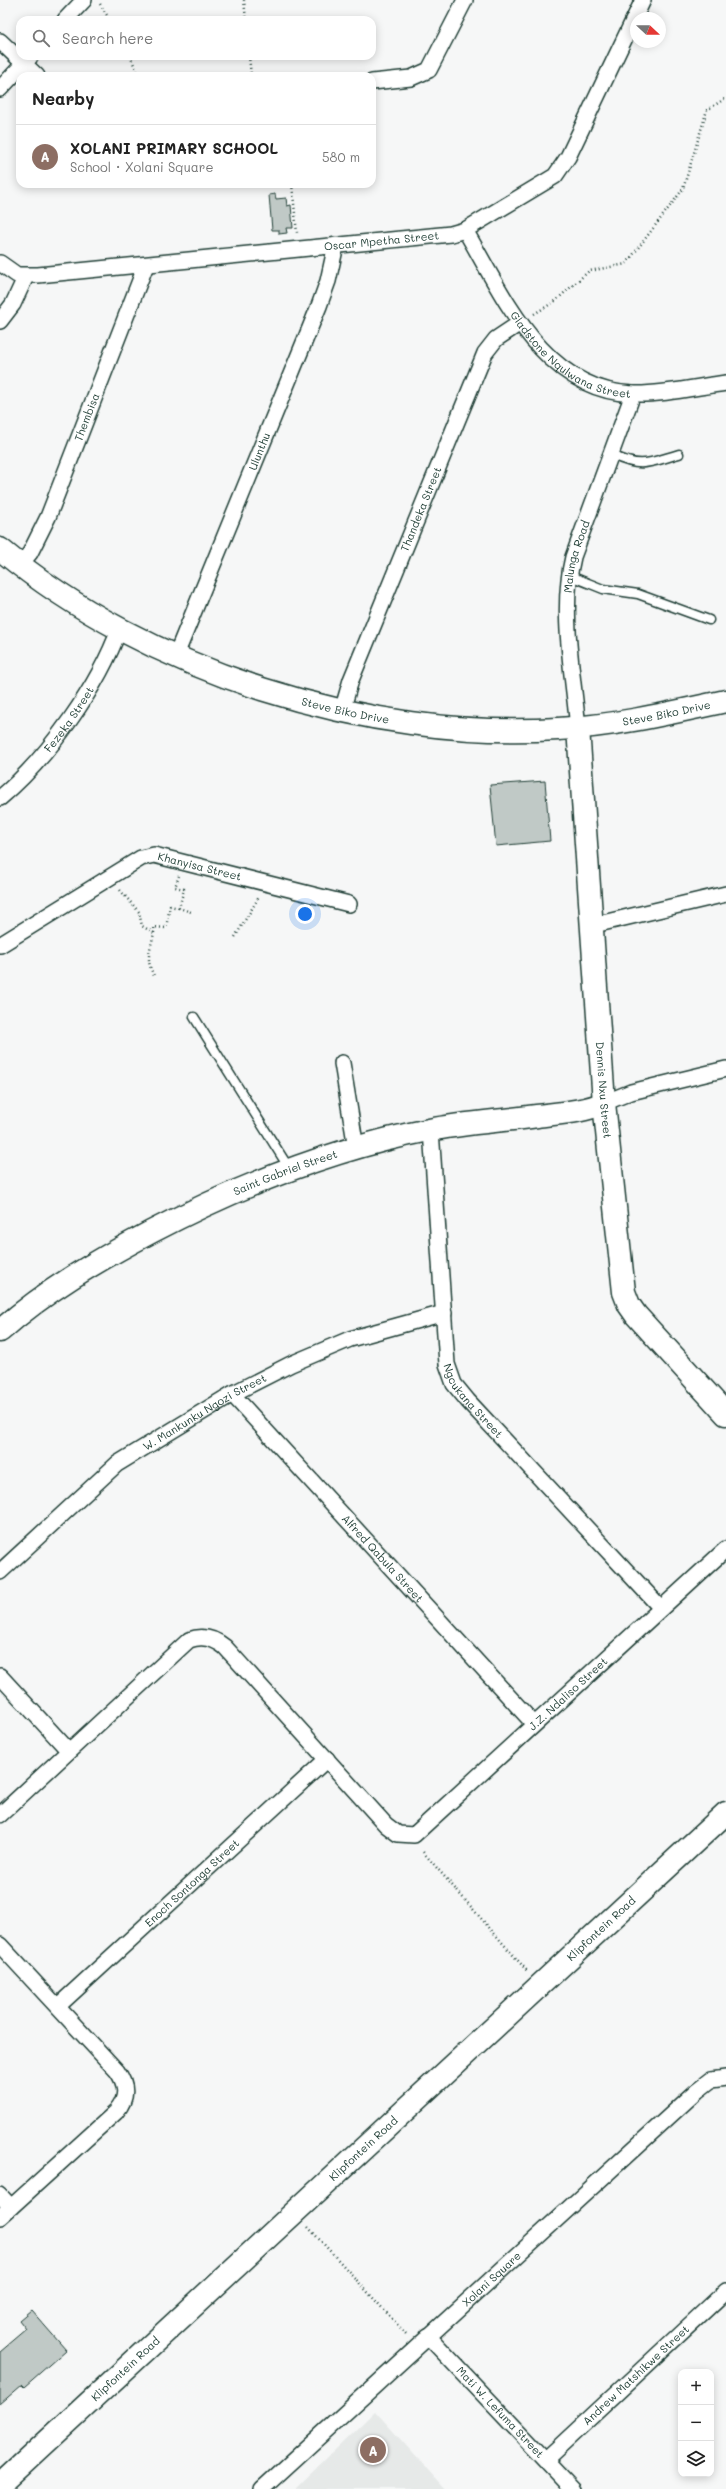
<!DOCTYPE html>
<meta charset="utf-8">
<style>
:root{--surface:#fff;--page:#f2f2f2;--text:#222;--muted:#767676;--line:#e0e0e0;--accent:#2563eb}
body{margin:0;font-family:Mali,sans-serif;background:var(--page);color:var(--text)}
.controls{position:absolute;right:12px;bottom:12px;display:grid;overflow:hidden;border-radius:8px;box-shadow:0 2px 10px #0003}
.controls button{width:36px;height:36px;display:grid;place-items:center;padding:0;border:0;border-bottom:1px solid var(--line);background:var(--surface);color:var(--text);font:20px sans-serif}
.compass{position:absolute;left:630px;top:12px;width:36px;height:36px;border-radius:50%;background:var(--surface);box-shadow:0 2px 10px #0003;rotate:112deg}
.you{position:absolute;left:305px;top:914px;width:14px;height:14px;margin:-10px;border:3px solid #fff;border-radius:50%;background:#1a73e8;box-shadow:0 0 0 6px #1a73e833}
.badge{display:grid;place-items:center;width:26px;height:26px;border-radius:50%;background:var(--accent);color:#fff;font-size:13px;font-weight:700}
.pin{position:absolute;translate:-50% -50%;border:2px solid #fff;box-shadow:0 1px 4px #0006}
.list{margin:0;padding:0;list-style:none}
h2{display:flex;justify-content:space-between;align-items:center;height:52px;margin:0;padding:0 16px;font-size:17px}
h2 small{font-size:13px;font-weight:400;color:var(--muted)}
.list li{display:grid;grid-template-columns:26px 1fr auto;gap:12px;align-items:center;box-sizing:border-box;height:64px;padding:0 16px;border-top:1px solid var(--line)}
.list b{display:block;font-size:15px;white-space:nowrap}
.list p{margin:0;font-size:13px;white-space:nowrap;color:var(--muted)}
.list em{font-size:13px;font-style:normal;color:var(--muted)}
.icon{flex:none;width:22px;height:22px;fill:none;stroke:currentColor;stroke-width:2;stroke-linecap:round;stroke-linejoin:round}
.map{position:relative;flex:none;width:726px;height:2489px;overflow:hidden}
.search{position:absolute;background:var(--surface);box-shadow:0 2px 10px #0003;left:16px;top:16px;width:360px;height:44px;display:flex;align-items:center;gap:10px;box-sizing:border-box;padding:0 14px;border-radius:12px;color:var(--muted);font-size:15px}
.panel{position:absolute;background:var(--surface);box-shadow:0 2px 10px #0003;left:16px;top:72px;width:360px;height:116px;border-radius:12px}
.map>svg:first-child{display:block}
</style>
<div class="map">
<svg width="726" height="2489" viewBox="0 0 726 2489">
<rect width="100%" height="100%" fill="#f6f7f7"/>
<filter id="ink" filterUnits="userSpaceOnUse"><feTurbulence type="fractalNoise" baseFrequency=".025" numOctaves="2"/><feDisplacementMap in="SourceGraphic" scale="8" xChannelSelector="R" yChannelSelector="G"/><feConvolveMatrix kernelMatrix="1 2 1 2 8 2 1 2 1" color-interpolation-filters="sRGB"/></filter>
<g filter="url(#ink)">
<!-- built -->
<path fill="#e6e9e8" d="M375,2411L445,2489H295Z"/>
<!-- building -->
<path fill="#c0c9c6" stroke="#1f3d34" d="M275,194L276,199L286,198L287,206L291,205L293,228H286L287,233L279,234V230H272L269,195Z
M545,781L550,841L496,846L490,785Z
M31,2310L66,2350L24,2387L22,2385L0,2404V2351L26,2329L19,2320Z"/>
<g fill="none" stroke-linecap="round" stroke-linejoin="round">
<defs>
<path id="lane" d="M612,455C642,469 648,463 679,454
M568,575L603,589L638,594L709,620
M194,1017L289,1168"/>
<g id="street">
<path d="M65,20L84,0"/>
<path d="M0,41L37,76"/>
<path d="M372,82L411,78L429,70L465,0"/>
<path d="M0,89L30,57"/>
<path id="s1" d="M465,230C504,296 543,391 633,394C663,395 696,387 726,383"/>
<path id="s2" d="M0,263L17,275H38L451,234L465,230L555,176L568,157L643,0"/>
<path d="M0,321L13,304L26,276"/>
<path id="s3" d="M20,565L30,553L48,517L146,265"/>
<path id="s4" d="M176,655L319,306L328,281L336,245"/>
<path id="s5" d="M342,711L351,680L485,353L496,339L520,323"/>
<path id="s6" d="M578,728C573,674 560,610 573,557L633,394"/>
<path id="s7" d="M0,798C48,758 99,686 120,627"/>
<path d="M594,925L726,894"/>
<path id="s8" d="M0,945L141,858L154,855L349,904"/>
<path d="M342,1063L356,1148"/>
<path d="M604,1103L631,1092L726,1069"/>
<path id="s9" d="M431,1130L447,1364L454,1384L468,1401L661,1608"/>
<path id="s10" d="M232,1394L534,1724"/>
<path id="s11" d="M0,1572L117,1464L232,1394L291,1364L350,1339L444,1313"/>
<path d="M0,1676L69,1751"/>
<path id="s12" d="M0,1815L189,1640C202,1635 214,1638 225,1647L386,1825L398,1834L414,1835L726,1549"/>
<path d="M0,1945L117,2071C127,2085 128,2098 116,2112L0,2217"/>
<path id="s13" d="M58,2006L327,1759"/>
<path d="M0,2195L11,2207"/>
<path id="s14" d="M428,2336L573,2489"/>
<path id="s15" d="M546,2459L726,2291"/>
<path id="s16" d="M262,2489L697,2091L711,2080L726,2078"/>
</g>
<g id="secondary">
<path id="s17" d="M0,549C146,671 368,741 558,729C615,726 671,713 726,701"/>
<path id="s18" d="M578,728L604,1103L624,1292L629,1305L636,1315L726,1414"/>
<path id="s19" d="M0,1331C45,1291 98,1260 151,1232C239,1186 331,1149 429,1130C464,1123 501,1121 537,1116C560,1113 583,1112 604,1103"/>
<path id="s20" d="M0,2485L726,1813"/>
</g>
</defs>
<!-- lane casing -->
<use href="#lane" stroke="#1f3d34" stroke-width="11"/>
<!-- street casing -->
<use href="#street" stroke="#1f3d34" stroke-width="18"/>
<!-- secondary casing -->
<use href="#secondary" stroke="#1f3d34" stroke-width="25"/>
<!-- path -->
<path stroke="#1f3d34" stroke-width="2.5" stroke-dasharray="1 3" stroke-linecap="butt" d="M244,0L246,20
M100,4L110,20
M130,56L139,76
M249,56L251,76
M292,184L297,233
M534,314L554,302L589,271L626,264L683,189L707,110L726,98
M179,876L175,887L184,889L179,908L191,912
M120,890L139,912L142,926L154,933C150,951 145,958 154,976
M154,933V927L166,928L170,906L179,908
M235,937L259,897
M423,1852L528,1972
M308,2227L407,2335"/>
<!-- lane -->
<use href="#lane" stroke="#fff" stroke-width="8"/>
<!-- street -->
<use href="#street" stroke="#fff" stroke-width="15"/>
<!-- secondary -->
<use href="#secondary" stroke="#fff" stroke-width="22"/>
</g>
</g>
<g text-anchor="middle" stroke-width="3" stroke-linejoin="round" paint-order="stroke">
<!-- street labels -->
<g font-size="11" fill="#1f3d34" stroke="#fff">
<text dy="4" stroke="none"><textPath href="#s2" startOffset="387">Oscar Mpetha Street</textPath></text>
<text dy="4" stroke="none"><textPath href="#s1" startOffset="170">Gladstone Nqulwana Street</textPath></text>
<text dy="4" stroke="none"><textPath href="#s3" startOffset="163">Thembisa</textPath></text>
<text dy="4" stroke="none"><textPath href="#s4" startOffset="220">Ulunthu</textPath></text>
<text dy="4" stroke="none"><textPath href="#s5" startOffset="217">Thandeka Street</textPath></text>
<text dy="4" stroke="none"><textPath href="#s6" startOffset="173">Malunga Road</textPath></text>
<text dy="4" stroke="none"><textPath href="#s17" startOffset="385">Steve Biko Drive</textPath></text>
<text dy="4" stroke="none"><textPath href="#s17" startOffset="709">Steve Biko Drive</textPath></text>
<text dy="4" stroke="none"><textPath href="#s7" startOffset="105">Fezeka Street</textPath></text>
<text dy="4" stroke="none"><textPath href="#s8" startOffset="226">Khanyisa Street</textPath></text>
<text dy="4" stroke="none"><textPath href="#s18" startOffset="363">Dennis Nxu Street</textPath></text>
<text dy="4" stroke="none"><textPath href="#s19" startOffset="328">Saint Gabriel Street</textPath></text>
<text dy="4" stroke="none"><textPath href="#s9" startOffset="280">Ngcukana Street</textPath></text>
<text dy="4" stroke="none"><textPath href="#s11" startOffset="261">W. Mankunku Ngozi Street</textPath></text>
<text dy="4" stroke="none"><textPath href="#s10" startOffset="223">Alfred Qabula Street</textPath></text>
<text dy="4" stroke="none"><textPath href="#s12" startOffset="776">J.Z. Ndaliso Street</textPath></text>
<text dy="4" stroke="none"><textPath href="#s13" startOffset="182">Enoch Sontonga Street</textPath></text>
<text dy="4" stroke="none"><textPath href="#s20" startOffset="819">Klipfontein Road</textPath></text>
<text dy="4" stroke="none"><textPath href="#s20" startOffset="495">Klipfontein Road</textPath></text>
<text dy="4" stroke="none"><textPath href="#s16" startOffset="311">Xolani Square</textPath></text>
<text dy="4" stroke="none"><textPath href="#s20" startOffset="171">Klipfontein Road</textPath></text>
<text dy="4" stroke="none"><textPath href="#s15" startOffset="123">Andrew Matshikwe Street</textPath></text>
<text dy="4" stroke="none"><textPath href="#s14" startOffset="105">Mati W. Lefuma Street</textPath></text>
</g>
</g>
</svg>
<div class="controls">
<button>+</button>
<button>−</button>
<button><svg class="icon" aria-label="layers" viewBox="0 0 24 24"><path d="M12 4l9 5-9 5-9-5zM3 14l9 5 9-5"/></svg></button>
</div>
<svg class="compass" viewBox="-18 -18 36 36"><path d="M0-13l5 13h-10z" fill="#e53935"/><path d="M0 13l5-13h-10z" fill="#767676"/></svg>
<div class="you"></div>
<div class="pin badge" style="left:373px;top:2450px;background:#8d6e63">A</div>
<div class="search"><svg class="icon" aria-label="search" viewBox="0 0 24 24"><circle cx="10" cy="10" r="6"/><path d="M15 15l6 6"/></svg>Search here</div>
<section class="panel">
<h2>Nearby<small></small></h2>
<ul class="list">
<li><span class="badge" style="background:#8d6e63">A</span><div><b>XOLANI PRIMARY SCHOOL</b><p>School · Xolani Square</p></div><em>580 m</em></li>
</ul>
</section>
</div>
